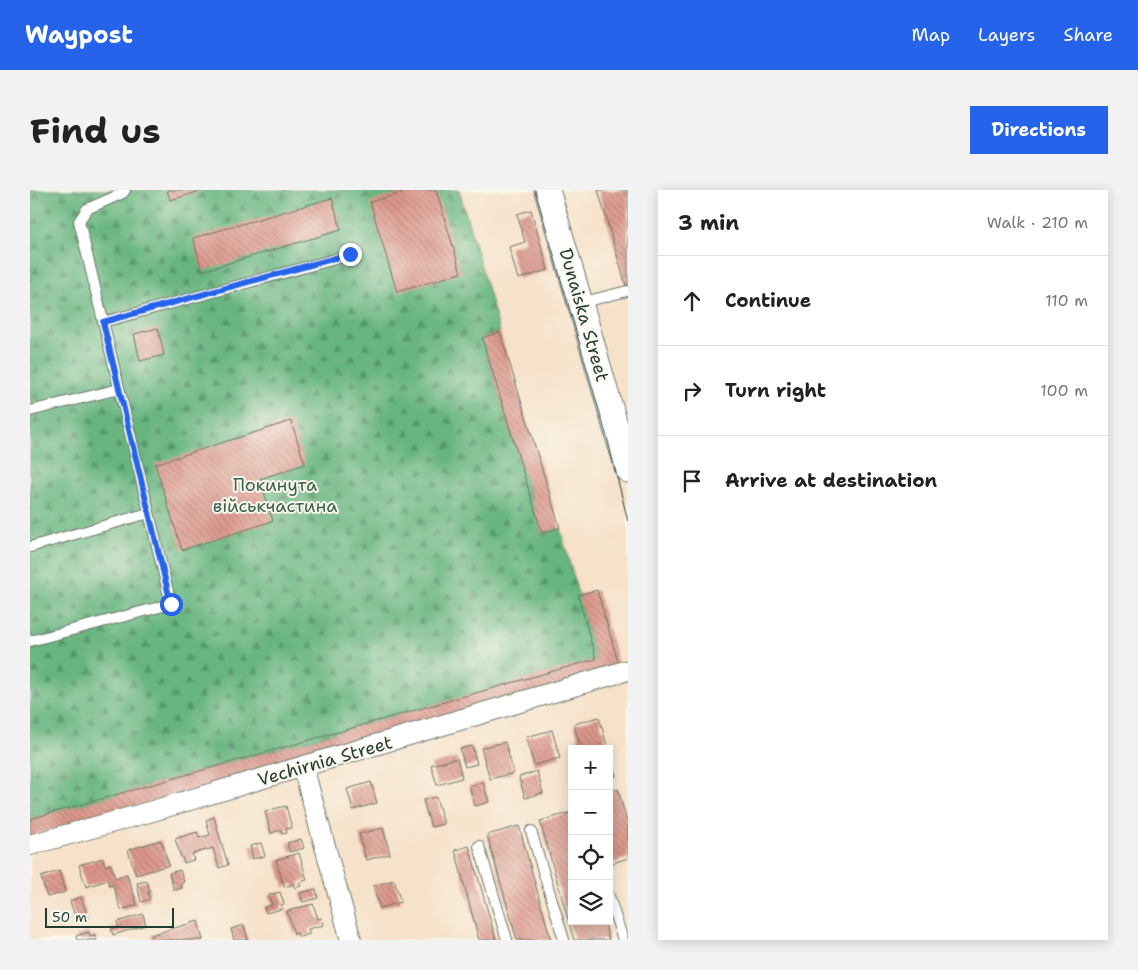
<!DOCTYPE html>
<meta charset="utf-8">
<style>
:root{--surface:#fff;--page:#f2f2f2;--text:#222;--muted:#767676;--line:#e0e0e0;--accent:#2563eb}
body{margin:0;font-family:"Shantell Sans",sans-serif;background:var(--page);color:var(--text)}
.controls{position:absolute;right:15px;bottom:15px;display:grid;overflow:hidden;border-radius:0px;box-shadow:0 2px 12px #0003}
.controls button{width:45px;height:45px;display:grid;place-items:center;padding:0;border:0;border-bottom:1px solid var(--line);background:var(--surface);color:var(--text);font:25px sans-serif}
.scale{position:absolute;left:15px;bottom:12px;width:129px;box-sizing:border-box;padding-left:5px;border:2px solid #1f3d34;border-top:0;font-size:14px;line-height:18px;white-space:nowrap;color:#1f3d34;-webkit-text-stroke:4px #fbf7ec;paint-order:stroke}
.stop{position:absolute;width:15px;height:15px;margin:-11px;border:4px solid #2563eb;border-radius:50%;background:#fff}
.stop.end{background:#2563eb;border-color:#fff;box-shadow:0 1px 5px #0008}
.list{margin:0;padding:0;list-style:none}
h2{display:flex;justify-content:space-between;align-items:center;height:65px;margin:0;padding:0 20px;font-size:21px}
h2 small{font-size:16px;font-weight:400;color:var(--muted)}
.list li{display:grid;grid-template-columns:32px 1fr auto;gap:15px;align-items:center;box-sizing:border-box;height:90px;padding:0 20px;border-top:1px solid var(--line)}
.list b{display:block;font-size:19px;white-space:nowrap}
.list em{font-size:16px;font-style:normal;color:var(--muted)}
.icon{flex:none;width:28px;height:28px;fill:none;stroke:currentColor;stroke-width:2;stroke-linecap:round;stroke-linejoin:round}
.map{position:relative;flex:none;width:598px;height:750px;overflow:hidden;border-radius:0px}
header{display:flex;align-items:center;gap:30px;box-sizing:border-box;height:70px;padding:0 25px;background:var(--accent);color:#fff}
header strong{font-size:24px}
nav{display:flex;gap:28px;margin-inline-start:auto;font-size:18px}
.intro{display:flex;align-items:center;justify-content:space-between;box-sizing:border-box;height:120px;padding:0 30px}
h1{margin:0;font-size:35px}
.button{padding:12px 22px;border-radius:0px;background:var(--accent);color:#fff;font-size:18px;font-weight:700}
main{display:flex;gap:30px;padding:0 30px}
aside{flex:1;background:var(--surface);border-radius:0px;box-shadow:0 2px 12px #0003}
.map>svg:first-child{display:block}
</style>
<header>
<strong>Waypost</strong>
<nav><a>Map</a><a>Layers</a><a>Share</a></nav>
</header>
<div class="intro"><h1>Find us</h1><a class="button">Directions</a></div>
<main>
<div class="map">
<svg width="598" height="750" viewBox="0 0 598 750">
<defs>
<pattern id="forest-firs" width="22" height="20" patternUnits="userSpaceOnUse" patternTransform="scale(1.25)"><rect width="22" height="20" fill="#67b580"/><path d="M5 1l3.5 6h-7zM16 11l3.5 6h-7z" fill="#54946a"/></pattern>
<pattern id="building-back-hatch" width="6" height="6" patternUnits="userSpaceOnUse" patternTransform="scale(1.25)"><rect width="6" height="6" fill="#dd978b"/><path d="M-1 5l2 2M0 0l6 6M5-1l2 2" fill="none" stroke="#b37c72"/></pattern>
</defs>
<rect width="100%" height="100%" fill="#fbf7ec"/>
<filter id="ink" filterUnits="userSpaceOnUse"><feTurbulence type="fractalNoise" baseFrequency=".02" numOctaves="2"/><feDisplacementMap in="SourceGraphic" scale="10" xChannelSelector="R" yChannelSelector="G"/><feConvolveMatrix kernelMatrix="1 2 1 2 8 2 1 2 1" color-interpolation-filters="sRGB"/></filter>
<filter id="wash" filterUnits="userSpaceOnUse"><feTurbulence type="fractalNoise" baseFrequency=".0096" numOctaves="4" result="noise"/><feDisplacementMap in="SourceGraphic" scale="20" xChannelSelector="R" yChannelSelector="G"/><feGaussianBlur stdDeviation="1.12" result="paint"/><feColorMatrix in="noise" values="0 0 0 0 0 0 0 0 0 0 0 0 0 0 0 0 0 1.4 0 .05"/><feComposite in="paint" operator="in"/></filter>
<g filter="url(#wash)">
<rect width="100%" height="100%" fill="#f6e1c9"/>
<!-- forest -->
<path fill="url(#forest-firs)" stroke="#43795a" d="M0,0H429L470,142L452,148L512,343L530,338L566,469L0,629Z"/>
<g id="blocks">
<!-- building -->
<path fill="url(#building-back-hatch)" d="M137,0H171V1L140,10Z
M380,0H406L431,83L367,102L340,12Z
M568,0H598V103Z
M302,8L311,40L172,81L163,48Z
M501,20L518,80L488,89L479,57L495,52L487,24Z
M128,138L134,165L110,171L104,144Z
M470,142L530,338L512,343L452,148Z
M261,231L275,274L230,289L243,331L152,360L125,274Z
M567,400L590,479L0,646V629L566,469L548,405Z
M569,527L578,559H551L544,534Z
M522,540L530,568L504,575L496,547Z
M475,552L484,583L460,589L451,558Z
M442,556L447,574L435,577L430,559Z
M579,566L586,586L579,588Z
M427,568L432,588L407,595L401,575Z
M507,581L513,603L495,608L489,587Z
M341,592L347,613L323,620L317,599Z
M453,592L459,612L445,616L439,596Z
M588,599L598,635V668L580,674L579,602Z
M406,607L414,634L401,637L393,610Z
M256,616L262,638L256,639L257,643L252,644L251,640L241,643L235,621Z
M542,622V731H574L579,750H544L510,631Z
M184,627L198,675L189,678L183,658L162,664L164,670L154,673L152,667H151L145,649L167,642L169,648L180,645L176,630Z
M489,636L521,750H487L457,645Z
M353,638L360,664L336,670L329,644Z
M271,649L274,658L260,662L257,653Z
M131,650L139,675L106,685L98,660Z
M231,653L235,666L223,669L220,656Z
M439,656L466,750H449L425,660Z
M269,663L277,690L269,692L271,696L265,698L263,694L254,697L246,670Z
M73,668L75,676L81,674L85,688L97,684L107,715L91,720L83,695L79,696L78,690L56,697L49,675Z
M150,680L154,692L151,693L152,698L144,700L139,683Z
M29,681L35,702L17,707L11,687Z
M364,690L371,712L350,718L343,696Z
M117,691L120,702H118L120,709L111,712L107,693Z
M286,699L288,708L273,712L270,703Z
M250,702L254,714L251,715L252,719L236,723L234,717L242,715L239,705Z
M51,707L58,728L47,732L40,711Z
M283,714L288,729L292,728L294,735L278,739L280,744L269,747L267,743L264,744L257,721Z
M113,724L116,735L83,745L81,739L89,737L87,732Z
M168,731L173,750H122L121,745Z
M214,735L218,750H204L201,739Z
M59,742L60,746L65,745L67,750H47L46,746Z"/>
</g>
</g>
<g filter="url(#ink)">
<use href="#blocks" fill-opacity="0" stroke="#6a7668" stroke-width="1"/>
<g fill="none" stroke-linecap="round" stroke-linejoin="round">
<defs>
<path id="service" d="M550,113L597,101
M73,132L320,65
M0,221L89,199
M0,357L119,323
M0,451L141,414L49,31L57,19L93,3L95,0
M501,641L534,750
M449,656L477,750
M579,706L593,750"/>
<path id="minor" d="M273,577L321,750
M0,655L119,622L598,480"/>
<path id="tertiary" d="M517,0L550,113L598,280"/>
</defs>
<!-- service casing -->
<use href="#service" stroke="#6a7668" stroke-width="12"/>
<!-- minor casing -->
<use href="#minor" stroke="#6a7668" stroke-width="22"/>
<!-- tertiary casing -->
<use href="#tertiary" stroke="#6a7668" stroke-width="27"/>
<!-- service -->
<use href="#service" stroke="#fff" stroke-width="10"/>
<!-- minor -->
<use href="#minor" stroke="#fff" stroke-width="20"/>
<!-- tertiary -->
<use href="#tertiary" stroke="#fff" stroke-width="25"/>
<!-- tram -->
<path stroke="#1f3d34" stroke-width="1" d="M505,0L578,251L598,331"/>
</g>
</g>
<g fill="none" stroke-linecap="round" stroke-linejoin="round" filter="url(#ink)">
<!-- route -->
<path stroke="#2563eb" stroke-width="6" d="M141,414L73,132L320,64"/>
</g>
<g text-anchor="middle" stroke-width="4" stroke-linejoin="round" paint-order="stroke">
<!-- street labels -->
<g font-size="18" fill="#1f3d34" stroke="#fbf7ec">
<text transform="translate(554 125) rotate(74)" y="6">Dunaiska Street</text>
<text transform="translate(295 571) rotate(-16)" y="6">Vechirnia Street</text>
</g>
<!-- park labels -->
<g font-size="18" fill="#37624d" stroke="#fbf7ec">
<text x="245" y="301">Покинута<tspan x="245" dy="21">військчастина</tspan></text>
</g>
</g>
</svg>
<div class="controls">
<button>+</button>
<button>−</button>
<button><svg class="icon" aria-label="locate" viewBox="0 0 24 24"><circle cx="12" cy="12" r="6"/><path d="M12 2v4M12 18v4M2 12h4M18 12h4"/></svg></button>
<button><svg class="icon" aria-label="layers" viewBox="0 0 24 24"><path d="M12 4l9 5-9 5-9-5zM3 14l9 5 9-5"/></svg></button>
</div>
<div class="scale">50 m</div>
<div class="stop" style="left:141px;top:414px"></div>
<div class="stop end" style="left:320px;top:64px"></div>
</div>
<aside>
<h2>3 min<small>Walk · 210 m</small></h2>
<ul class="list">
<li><svg class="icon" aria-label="ahead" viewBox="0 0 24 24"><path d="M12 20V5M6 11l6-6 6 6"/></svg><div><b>Continue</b></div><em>110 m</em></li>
<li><svg class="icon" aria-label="right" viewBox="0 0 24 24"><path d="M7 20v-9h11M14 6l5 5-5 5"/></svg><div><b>Turn right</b></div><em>100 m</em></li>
<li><svg class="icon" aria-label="arrive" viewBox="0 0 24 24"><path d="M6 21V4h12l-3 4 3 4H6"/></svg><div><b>Arrive at destination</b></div></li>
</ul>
</aside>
</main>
